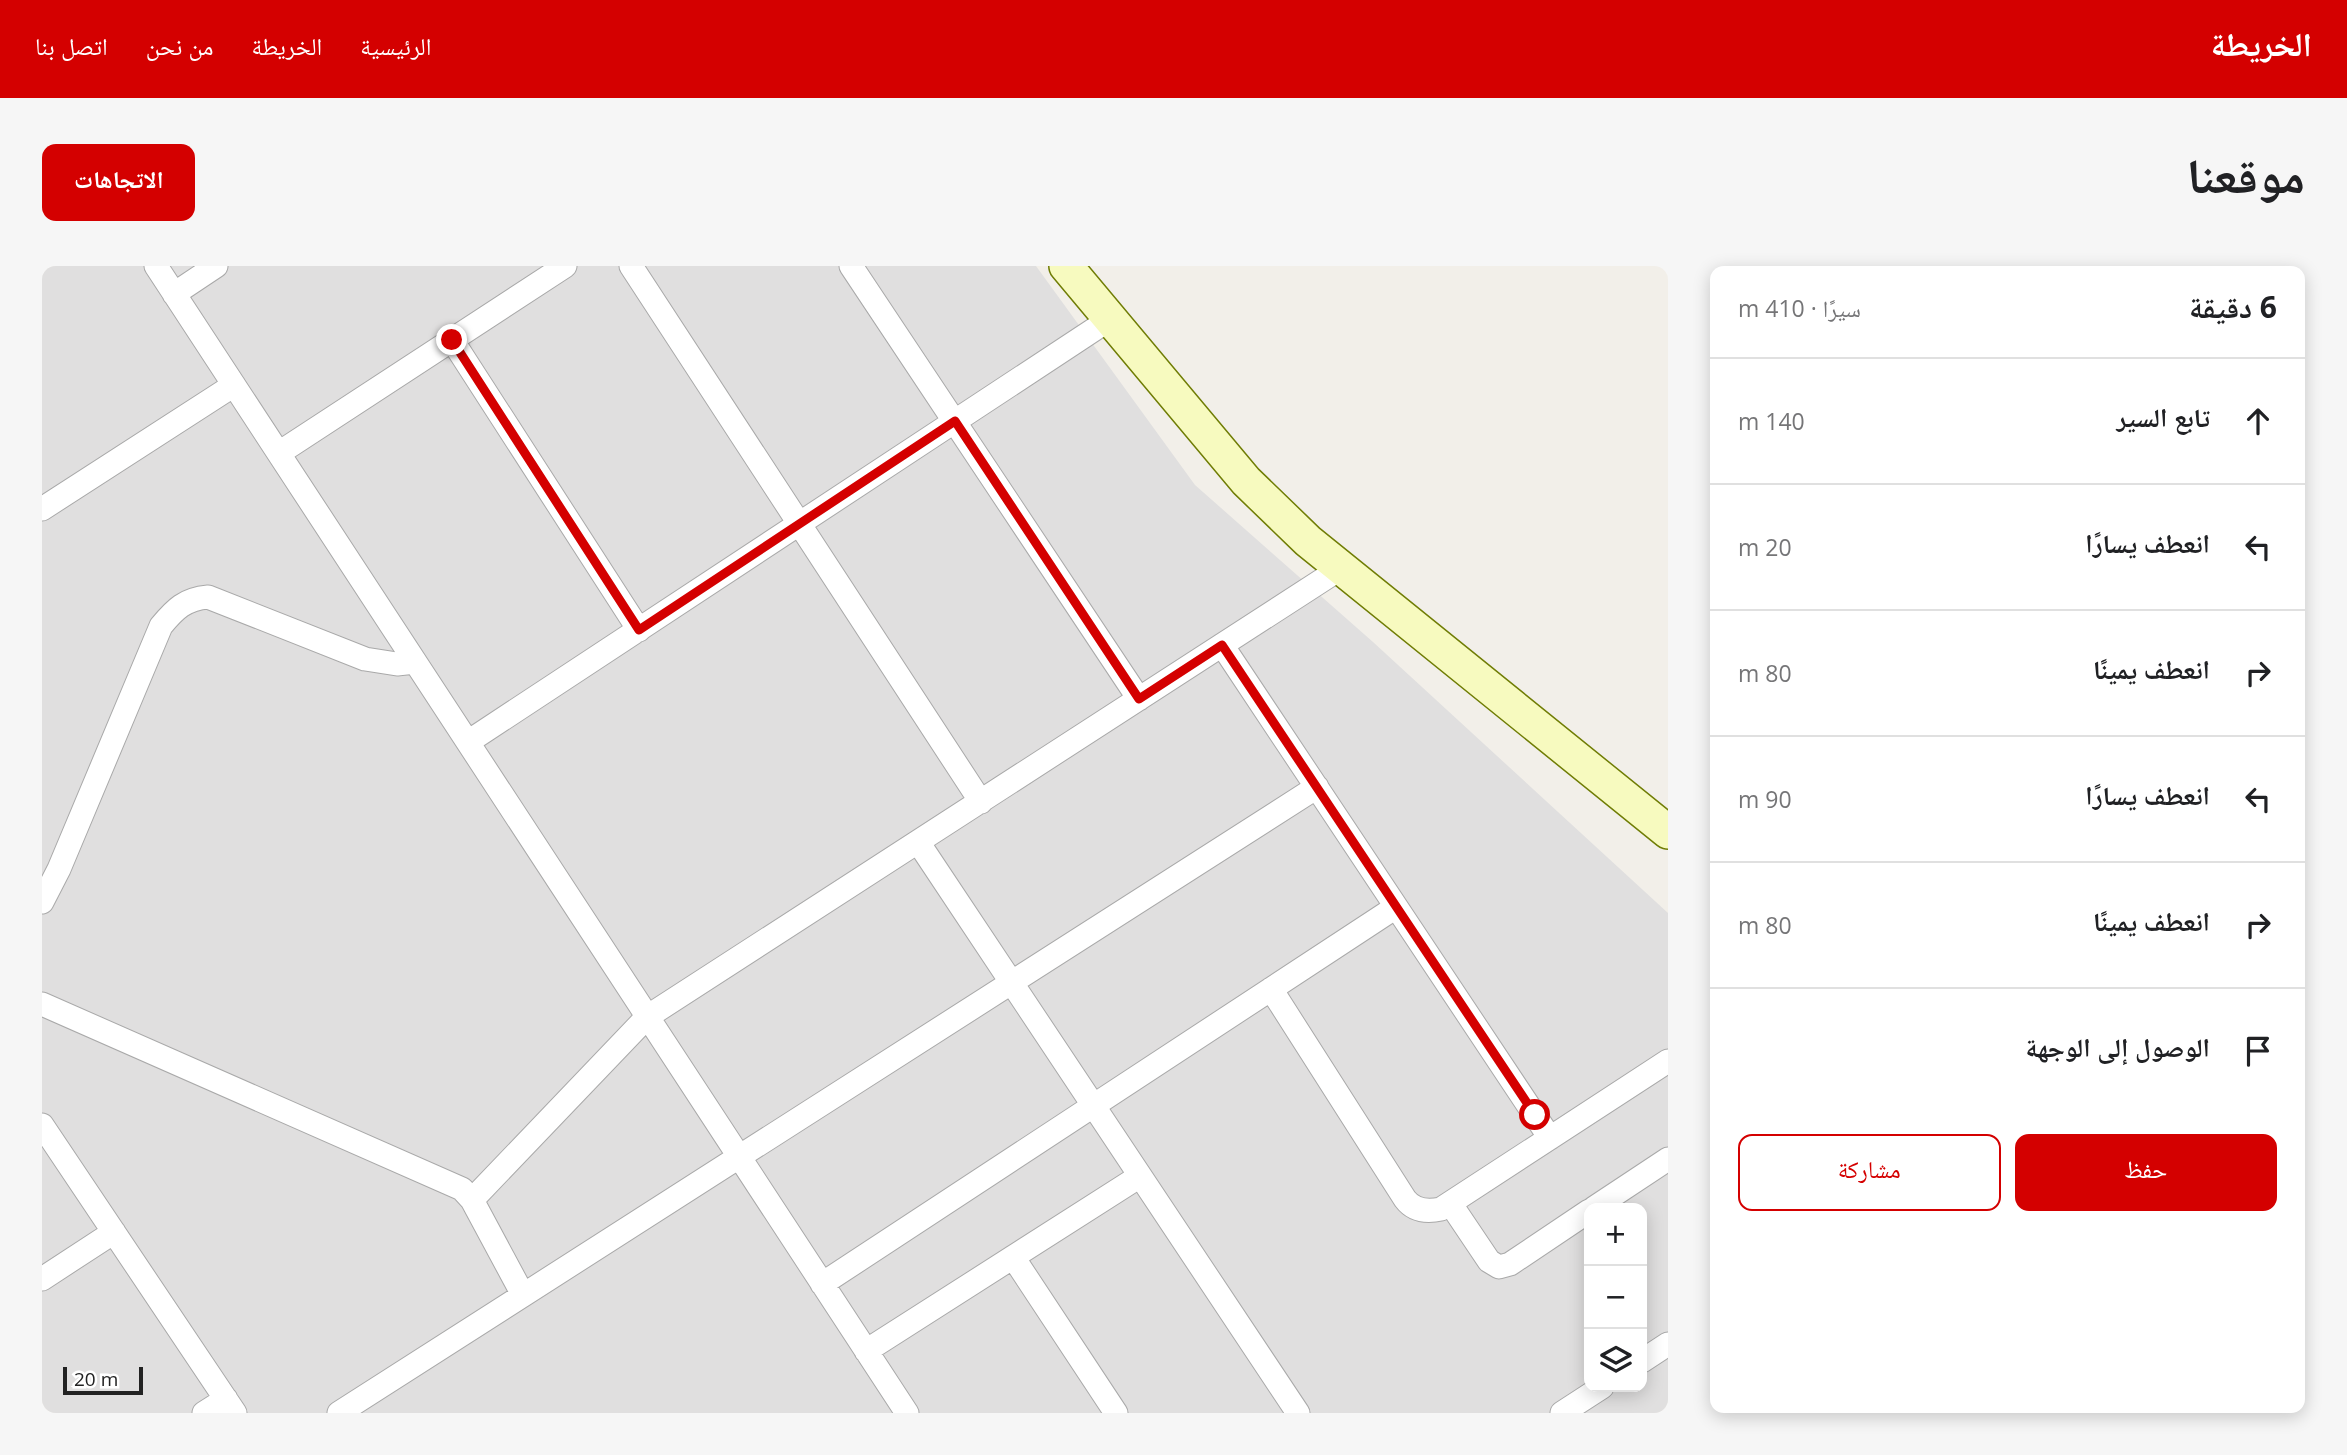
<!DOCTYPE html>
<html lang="ar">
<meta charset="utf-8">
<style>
:root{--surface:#fff;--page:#f6f6f6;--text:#202124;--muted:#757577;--line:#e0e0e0;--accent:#d40000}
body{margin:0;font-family:"Open Sans","Noto Naskh Arabic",sans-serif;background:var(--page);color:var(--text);direction:rtl}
.controls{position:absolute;right:21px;bottom:21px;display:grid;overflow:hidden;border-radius:14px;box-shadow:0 4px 18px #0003}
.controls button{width:63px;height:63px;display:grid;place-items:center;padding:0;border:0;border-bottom:2px solid var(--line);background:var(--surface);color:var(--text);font:35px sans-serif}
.scale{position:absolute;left:21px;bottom:18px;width:80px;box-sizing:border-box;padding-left:7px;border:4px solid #222;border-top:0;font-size:19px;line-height:24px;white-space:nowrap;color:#222;-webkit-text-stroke:5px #fff;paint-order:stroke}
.stop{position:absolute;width:21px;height:21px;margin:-16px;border:5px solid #d40000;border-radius:50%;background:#fff}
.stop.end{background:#d40000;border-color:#fff;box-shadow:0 2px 7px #0008}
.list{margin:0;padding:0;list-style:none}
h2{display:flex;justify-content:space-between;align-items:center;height:91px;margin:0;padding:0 28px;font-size:30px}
h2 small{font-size:23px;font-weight:400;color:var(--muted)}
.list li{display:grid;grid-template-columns:46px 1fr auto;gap:21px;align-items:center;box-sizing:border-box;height:126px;padding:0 28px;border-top:2px solid var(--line)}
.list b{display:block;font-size:26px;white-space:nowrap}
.list em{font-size:23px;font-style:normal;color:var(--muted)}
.actions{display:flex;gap:14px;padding:21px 28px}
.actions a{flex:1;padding:16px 0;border:2px solid var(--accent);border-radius:14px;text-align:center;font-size:24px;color:var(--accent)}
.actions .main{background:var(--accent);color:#fff}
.icon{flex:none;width:38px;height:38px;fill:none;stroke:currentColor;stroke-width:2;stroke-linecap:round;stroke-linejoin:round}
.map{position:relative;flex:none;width:1626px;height:1147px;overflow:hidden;direction:ltr;border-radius:14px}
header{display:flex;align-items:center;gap:42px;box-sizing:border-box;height:98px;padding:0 35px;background:var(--accent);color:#fff}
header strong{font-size:33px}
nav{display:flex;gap:38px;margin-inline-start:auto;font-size:24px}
.intro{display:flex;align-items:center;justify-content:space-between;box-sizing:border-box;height:168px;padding:0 42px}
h1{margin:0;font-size:49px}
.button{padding:18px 32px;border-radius:14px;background:var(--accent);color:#fff;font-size:24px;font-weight:700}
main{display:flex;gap:42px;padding:0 42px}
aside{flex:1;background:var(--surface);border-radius:14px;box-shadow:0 4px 18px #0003}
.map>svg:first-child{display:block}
</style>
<header>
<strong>الخريطة</strong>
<nav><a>الرئيسية</a><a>الخريطة</a><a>من نحن</a><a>اتصل بنا</a></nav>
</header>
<div class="intro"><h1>موقعنا</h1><a class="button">الاتجاهات</a></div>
<main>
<aside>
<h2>6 دقيقة<small>سيرًا · 410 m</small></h2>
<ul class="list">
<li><svg class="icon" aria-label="ahead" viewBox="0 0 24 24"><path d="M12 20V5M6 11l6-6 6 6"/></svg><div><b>تابع السير</b></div><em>140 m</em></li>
<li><svg class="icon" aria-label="left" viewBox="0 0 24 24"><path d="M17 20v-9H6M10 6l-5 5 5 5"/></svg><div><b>انعطف يسارًا</b></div><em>20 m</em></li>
<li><svg class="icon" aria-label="right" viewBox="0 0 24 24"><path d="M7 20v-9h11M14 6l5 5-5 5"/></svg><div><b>انعطف يمينًا</b></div><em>80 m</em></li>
<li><svg class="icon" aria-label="left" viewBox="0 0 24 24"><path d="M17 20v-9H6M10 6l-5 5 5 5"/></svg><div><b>انعطف يسارًا</b></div><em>90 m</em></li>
<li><svg class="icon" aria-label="right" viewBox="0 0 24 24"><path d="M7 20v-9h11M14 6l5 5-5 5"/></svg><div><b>انعطف يمينًا</b></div><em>80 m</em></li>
<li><svg class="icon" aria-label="arrive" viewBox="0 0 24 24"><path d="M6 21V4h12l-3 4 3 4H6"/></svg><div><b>الوصول إلى الوجهة</b></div></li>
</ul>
<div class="actions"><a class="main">حفظ</a><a>مشاركة</a></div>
</aside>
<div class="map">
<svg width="1626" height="1147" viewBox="0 0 1626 1147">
<rect width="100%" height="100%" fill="#f2efe9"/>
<!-- residential -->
<path fill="#e0dfdf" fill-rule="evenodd" d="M0,0H994L1153,219L1331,376L1626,647V1147H0ZM1547,942H1600V1121H1547Z"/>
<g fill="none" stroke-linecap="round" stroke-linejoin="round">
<defs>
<path id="street" d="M114,0L865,1147
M589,0L939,536
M809,0L1097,433
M132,28L174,0
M410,74L597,364
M237,187L523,0
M0,243L192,119
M1180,379L1508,872
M426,476L1068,53
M876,576L1256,1147
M0,636L17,603L119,360C133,343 143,333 166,331L323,393L355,398L373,396
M1229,723L1363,933C1372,945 1385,946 1399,943L1626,795
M0,738L420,923L430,934L481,1029
M0,859L193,1147
M430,934L605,751L1299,302
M1408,937L1447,995L1457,1001L1468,998L1547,945
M1552,942L1626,893
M971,991L1074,1147
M0,1013L72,966
M780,1018L1354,641
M824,1085L1098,910
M1600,1095L1626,1078
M162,1147L184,1133
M297,1147L1275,521
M1520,1147L1560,1121"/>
<path id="secondary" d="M1024,0L1204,215L1266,275L1626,566"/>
</defs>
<!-- street casing -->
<use href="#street" stroke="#a9a9a9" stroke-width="25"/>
<!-- secondary casing -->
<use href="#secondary" stroke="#707d05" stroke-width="36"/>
<!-- street -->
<use href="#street" stroke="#fff" stroke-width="23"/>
<!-- secondary -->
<use href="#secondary" stroke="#f7fabf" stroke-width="33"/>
</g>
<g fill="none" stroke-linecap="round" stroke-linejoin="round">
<!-- route -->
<path stroke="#d40000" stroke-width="9" d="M410,74L597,364L913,155L1097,433L1180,379L1493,849"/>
</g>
</svg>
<div class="controls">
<button>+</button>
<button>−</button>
<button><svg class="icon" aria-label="layers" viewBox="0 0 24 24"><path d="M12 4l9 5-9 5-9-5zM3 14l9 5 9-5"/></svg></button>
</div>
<div class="scale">20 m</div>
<div class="stop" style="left:1493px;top:849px"></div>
<div class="stop end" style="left:410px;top:74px"></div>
</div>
</main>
